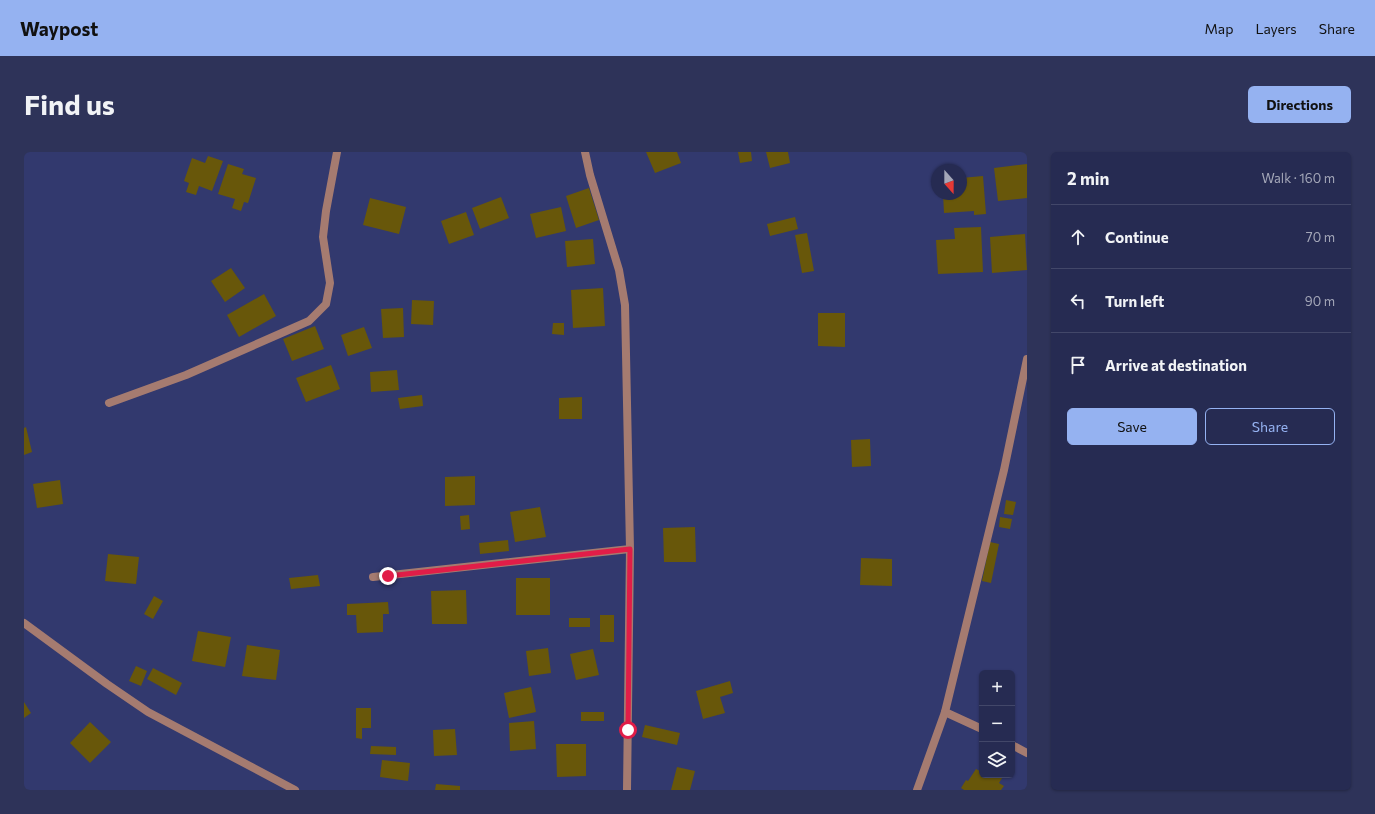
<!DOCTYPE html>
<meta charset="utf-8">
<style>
:root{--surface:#262b52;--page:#2e3359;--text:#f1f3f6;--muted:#a4a7b8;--line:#424769;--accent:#95b2f1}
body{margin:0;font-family:Commissioner,sans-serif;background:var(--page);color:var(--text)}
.controls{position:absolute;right:12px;bottom:12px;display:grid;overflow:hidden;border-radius:6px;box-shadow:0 1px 3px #0004}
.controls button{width:36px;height:36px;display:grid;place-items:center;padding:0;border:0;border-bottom:1px solid var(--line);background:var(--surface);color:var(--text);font:20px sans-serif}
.compass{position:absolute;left:907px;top:12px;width:36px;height:36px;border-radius:50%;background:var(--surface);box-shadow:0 1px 3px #0004;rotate:159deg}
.stop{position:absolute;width:12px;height:12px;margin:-9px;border:3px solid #e11d48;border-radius:50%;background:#fff}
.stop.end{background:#e11d48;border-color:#fff;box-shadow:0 1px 4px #0008}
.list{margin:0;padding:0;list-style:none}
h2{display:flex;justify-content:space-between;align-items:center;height:52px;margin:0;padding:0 16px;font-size:17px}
h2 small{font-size:13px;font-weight:400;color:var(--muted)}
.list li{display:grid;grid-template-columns:26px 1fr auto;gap:12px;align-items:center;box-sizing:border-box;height:64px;padding:0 16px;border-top:1px solid var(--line)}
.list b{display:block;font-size:15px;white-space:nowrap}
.list em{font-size:13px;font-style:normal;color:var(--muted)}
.actions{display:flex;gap:8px;padding:12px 16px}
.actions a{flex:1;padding:9px 0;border:1px solid var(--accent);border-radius:6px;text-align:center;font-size:14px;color:var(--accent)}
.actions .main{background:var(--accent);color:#111}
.icon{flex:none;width:22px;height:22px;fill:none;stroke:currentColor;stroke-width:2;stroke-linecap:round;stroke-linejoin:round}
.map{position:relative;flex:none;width:1003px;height:638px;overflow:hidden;border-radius:6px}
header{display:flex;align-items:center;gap:24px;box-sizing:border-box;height:56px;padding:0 20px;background:var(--accent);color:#111}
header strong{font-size:19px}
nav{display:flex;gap:22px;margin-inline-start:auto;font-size:14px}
.intro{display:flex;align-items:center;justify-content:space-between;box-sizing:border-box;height:96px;padding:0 24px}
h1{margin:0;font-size:28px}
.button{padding:10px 18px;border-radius:6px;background:var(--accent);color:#111;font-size:14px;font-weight:700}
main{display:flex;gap:24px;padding:0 24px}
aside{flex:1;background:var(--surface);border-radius:6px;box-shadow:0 1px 3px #0004}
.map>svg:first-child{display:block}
</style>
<header>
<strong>Waypost</strong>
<nav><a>Map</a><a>Layers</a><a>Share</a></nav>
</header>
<div class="intro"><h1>Find us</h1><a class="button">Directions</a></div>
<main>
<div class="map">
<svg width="1003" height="638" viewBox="0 0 1003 638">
<rect width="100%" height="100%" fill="#32396e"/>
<!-- building -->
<path fill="#68570a" d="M622,0H653L657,11L631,21Z
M714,0H727L728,9L716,11Z
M742,0H764L766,11L746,16Z
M184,4L199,9L188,39L175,34L172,43L162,40L165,31L160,29L168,6L181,11Z
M204,12L220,17L218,22L232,26L224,51L220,50L217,59L208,56L211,47L194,42Z
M1003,12V46L974,49L970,16Z
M959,24L962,62L950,63V59L920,61L919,42H937V26Z
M565,36L575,68L552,76L542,44Z
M477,45L485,66L456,77L448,56Z
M346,46L382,55L375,82L339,73Z
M537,55L542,79L512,86L506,62Z
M442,60L450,83L425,92L417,69Z
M771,65L774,77L746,84L743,72Z
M957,75L959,120L914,122L912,88L931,87L930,76Z
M783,81L790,119L778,121L771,83Z
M1001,82L1003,118L968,121L966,85Z
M569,87L571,112L543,115L541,89Z
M207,116L221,136L201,150L187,129Z
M579,136L581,174L549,176L547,138Z
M240,142L252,164L215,185L203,163Z
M388,148L410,149L409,173L387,172Z
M379,156L380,185L359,186L357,157Z
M794,161H821V195L794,194Z
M529,171H540V183L528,182Z
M291,174L300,197L268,209L259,187Z
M340,175L348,196L324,204L317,183Z
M307,213L316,237L282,250L272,226Z
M373,218L375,238L347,240L346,220Z
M398,243L399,254L376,257L374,246Z
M558,245V267H535V246Z
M2,275L8,300L0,303V276Z
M846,287L847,314L828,315L827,288Z
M451,324V353L421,354V325Z
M36,328L39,352L13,356L9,332Z
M982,348L992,350L989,363L980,362Z
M516,355L522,385L491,390L486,360Z
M445,363L446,377L437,378L436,364Z
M976,365L988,367L986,377L975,375Z
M671,375L672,410H640L639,376Z
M484,388L485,399L456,402L455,391Z
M966,390L975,392L967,431L958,429Z
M84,402L115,405L112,432L81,429Z
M837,406L868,407V434L836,433Z
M294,423L296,434L267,437L265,426Z
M492,426H526V463H492Z
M442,438L443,472H408L407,439Z
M130,444L139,449L129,467L120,462Z
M364,450L365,462H359V480L333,481L332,463H323V452Z
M576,463H590V490H576Z
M545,466H566V475H545Z
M174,479L207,485L201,515L168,509Z
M223,493L256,498L252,528L218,524Z
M524,496L527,521L505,524L502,499Z
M569,497L575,523L552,528L546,502Z
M112,514L123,519L117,534L105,529Z
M129,516L158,531L152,543L123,527Z
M706,529L709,541L696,545L701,561L679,567L672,539Z
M507,535L512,560L485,566L480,541Z
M0,550L7,561L0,566Z
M332,556H347V576H338V587L332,586Z
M557,560H580V569H557Z
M510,569L512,597L486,599L485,571Z
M66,570L87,590L66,611L46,591Z
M621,573L656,581L653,593L618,585Z
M431,577L433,603L410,604L409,578Z
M532,592H562V624L533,625Z
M347,594L372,595V603L346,602Z
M358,608L386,611L384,629L356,625Z
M653,615L671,619L666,638H647Z
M952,617L958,620V623H962L968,626L970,623H980L975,631L980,634L977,638H940L937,636L942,628L944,629Z
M412,632L436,634V638H411Z"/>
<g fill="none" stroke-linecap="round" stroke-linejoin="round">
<!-- minor -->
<path stroke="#a57b70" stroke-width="8" d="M561,0L566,23L595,118L601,153L606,397L603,638
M85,251L162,223L285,169L302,152L306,131L299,85L302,59L313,0
M349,425L606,397
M0,471L83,532L124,560L271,638
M921,560L958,577
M988,593L1003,601"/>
<!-- tertiary -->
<path stroke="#a57b70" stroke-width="8" d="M893,638L921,560L980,318L1003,207"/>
</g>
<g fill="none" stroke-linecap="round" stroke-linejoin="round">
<!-- route -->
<path stroke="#e11d48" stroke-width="5" d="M364,424L606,397L604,578"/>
</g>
</svg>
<div class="controls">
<button>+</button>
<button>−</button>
<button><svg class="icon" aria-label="layers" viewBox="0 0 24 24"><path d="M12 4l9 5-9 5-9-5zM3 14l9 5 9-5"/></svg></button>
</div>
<svg class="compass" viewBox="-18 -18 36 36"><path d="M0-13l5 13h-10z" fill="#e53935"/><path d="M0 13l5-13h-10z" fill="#a4a7b8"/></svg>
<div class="stop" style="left:604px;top:578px"></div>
<div class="stop end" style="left:364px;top:424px"></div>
</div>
<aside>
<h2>2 min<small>Walk · 160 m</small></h2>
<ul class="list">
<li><svg class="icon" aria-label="ahead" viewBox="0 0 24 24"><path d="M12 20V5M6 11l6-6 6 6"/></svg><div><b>Continue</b></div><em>70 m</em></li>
<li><svg class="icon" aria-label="left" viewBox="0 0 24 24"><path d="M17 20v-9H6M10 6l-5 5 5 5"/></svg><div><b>Turn left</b></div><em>90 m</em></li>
<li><svg class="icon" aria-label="arrive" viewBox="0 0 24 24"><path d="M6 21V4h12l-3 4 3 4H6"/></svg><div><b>Arrive at destination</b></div></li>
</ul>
<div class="actions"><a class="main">Save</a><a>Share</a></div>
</aside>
</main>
